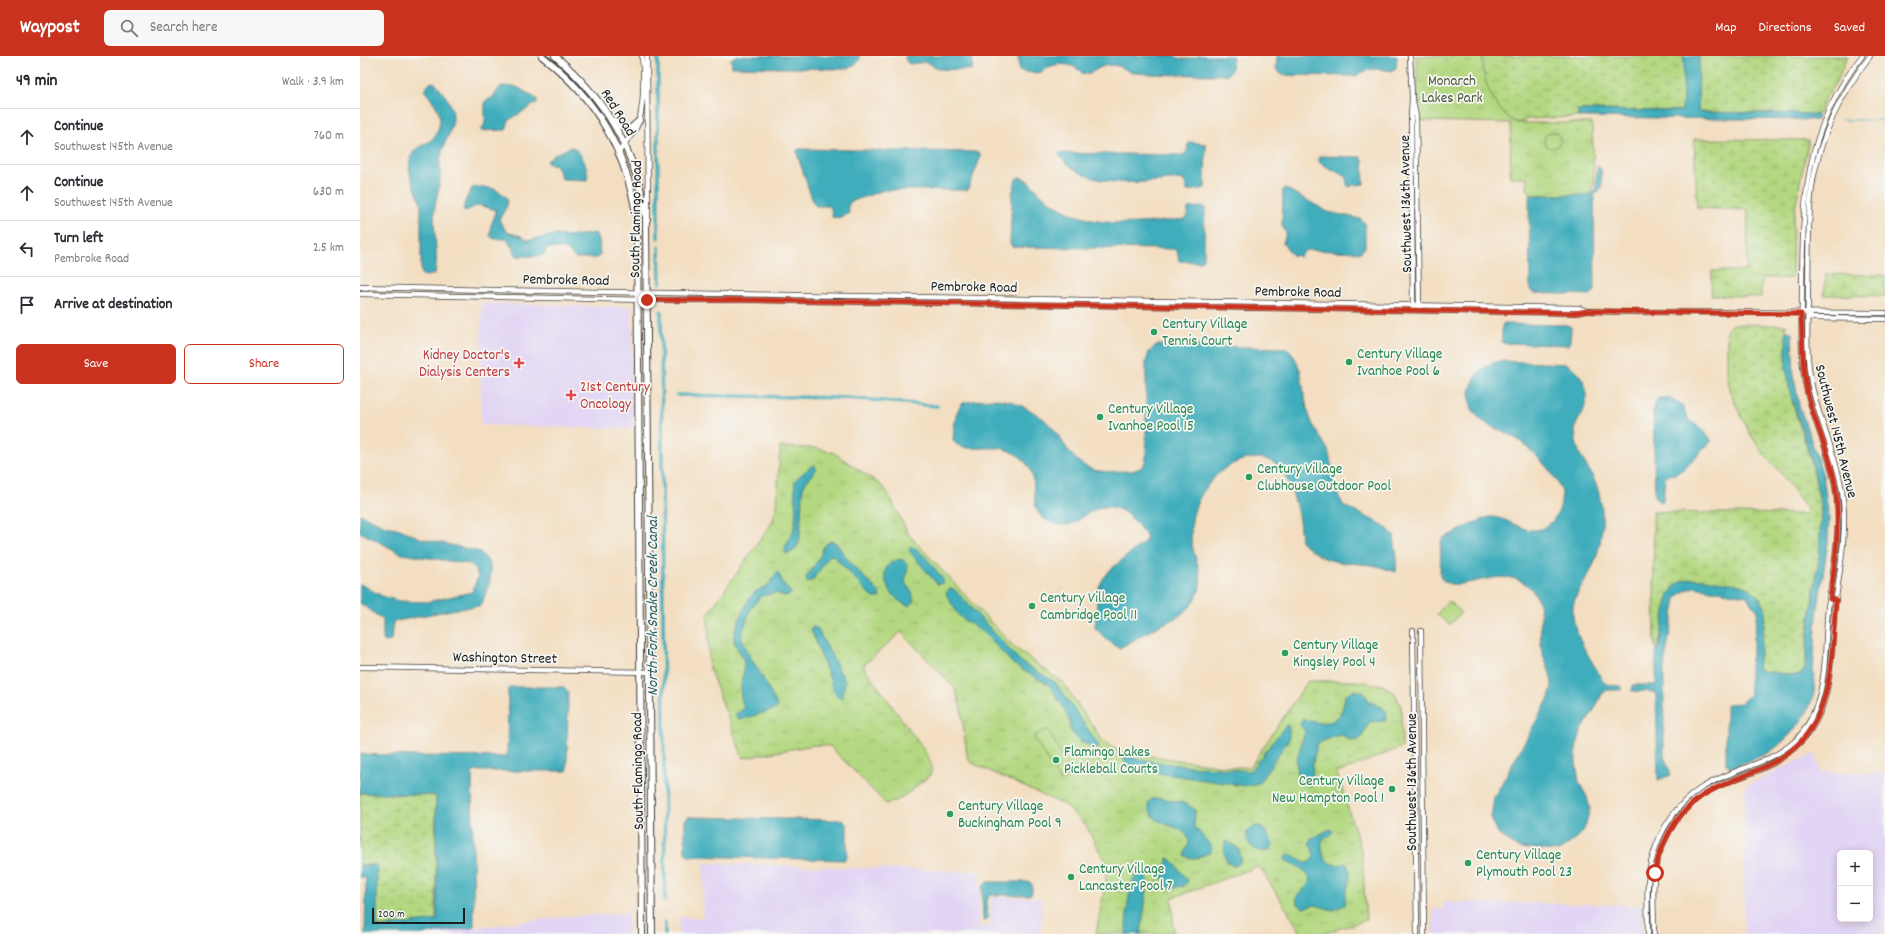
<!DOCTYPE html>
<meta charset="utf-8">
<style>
:root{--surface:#fff;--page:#f7f7f7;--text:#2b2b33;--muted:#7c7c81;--line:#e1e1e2;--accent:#c8321e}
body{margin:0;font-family:Dekko,sans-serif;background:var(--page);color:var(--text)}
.controls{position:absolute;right:12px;bottom:12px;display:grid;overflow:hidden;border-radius:6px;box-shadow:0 2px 10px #0003}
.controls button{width:36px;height:36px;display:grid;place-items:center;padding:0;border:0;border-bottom:1px solid var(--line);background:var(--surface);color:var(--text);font:20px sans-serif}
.scale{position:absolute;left:12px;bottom:10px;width:93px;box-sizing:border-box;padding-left:4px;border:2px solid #1c1c1c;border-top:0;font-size:11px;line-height:14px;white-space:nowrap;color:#1c1c1c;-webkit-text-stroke:3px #f6f6f2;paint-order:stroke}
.stop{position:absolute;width:12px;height:12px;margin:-9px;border:3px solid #c8321e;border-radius:50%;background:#fff}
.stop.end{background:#c8321e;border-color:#fff;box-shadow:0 1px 4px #0008}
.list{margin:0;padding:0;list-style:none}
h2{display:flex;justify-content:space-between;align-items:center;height:52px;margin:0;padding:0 16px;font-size:17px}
h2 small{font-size:13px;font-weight:400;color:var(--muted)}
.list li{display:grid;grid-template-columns:26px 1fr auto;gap:12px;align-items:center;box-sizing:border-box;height:56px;padding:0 16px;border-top:1px solid var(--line)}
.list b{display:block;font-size:15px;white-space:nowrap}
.list p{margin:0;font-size:13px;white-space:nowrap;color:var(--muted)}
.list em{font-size:13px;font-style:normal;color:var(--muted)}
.actions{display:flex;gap:8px;padding:12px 16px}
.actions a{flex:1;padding:9px 0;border:1px solid var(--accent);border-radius:6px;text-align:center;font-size:14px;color:var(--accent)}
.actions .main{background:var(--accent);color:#fff}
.icon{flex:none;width:22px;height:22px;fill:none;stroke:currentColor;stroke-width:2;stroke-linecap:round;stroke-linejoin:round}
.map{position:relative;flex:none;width:1525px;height:878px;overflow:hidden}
header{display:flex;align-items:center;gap:24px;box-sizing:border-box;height:56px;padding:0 20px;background:var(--accent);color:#fff}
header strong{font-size:19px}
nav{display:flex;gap:22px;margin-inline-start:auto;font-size:14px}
.search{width:280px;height:36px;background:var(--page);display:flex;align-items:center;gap:10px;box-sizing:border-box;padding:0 14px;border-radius:6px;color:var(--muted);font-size:15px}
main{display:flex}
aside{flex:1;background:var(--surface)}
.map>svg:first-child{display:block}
</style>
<header>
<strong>Waypost</strong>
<div class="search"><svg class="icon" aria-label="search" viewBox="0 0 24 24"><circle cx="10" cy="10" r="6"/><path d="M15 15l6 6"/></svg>Search here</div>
<nav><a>Map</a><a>Directions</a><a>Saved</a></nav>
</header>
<main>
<aside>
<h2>49 min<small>Walk · 3.9 km</small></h2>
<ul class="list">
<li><svg class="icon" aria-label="ahead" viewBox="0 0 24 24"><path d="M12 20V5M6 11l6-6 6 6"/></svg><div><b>Continue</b><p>Southwest 145th Avenue</p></div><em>760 m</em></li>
<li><svg class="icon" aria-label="ahead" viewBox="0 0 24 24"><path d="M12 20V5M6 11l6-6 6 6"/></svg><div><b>Continue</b><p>Southwest 145th Avenue</p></div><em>630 m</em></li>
<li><svg class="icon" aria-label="left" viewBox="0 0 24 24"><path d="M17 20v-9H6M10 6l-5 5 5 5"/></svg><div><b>Turn left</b><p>Pembroke Road</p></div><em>2.5 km</em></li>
<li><svg class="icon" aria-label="arrive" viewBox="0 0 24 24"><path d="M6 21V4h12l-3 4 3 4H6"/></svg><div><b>Arrive at destination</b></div></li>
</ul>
<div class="actions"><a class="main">Save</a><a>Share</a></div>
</aside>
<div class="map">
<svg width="1525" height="878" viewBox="0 0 1525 878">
<defs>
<pattern id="grass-tufts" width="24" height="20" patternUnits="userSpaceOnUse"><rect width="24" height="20" fill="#b4d881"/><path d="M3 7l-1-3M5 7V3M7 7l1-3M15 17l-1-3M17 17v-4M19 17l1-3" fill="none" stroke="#9ab96f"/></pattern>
<pattern id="wetland-marsh" width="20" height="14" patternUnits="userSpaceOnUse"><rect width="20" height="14" fill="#b4d881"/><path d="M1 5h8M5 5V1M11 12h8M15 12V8" fill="none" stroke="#9ab96f"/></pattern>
</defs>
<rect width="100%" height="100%" fill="#f6f6f2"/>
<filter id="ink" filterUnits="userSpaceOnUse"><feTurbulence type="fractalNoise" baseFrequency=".025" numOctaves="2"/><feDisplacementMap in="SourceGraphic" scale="8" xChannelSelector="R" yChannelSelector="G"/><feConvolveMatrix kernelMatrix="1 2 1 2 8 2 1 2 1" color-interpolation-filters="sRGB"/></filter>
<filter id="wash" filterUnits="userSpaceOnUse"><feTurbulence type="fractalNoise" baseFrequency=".012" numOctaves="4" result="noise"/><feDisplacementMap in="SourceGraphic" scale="16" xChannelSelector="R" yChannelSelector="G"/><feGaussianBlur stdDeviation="0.9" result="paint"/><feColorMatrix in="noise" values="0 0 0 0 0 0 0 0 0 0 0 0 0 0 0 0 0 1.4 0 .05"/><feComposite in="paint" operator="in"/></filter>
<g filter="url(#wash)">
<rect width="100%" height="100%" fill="#f3dec1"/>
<!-- built -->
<path fill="#e1d4f4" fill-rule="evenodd" d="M121,247L272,251V373L121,369Z
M1455,697L1460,716L1525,717V863L1523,878H1384L1385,730ZM1480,797H1510V863H1480Z
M344,807L620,816L619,871H630L631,841L681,842V878H319V861L343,862Z
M1084,846L1282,849V878H1073V853H1084Z
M268,857V878H61L202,861Z"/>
<!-- grass -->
<path fill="url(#grass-tufts)" stroke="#687a4e" d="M1056,0H1123L1132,40L1150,63L1157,67H1232L1234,129L1229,139H1172L1167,133V121H1150L1151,67L1059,65Z
M420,391L456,392L474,397L518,427L526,434L549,479L654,591L703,627L743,685L760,696L871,711H890L948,625H993L1023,629L1035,637L1041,650L1042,691L977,717L1002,797L1006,864L962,878H942L901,813L896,811L812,842L814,878H736L746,824L745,806L727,771L706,750L610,706L607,699L601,652L595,632L541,576L503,610L564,694C568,703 575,710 570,719C557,729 541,746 526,748L470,690L454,689L383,702L349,611L348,558L412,467L417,450Z"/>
<!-- wetland -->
<path fill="url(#wetland-marsh)" stroke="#687a4e" d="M1123,0H1324L1323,55L1218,54V61L1168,63L1157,67C1135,57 1120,23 1123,0Z
M1339,0H1488C1484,7 1482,13 1479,20C1473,34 1462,42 1460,57L1455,58L1338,56Z
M1334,83L1449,84L1440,126L1433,165L1432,222H1402L1401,241L1351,239L1352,215H1387L1388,154L1337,152Z
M1466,218L1525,219V240L1464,239Z
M1374,268L1426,269C1427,293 1425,317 1431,341C1441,378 1456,412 1460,450C1465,486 1455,525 1450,561C1447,578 1447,595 1445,612L1442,618L1433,619L1402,615L1398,612L1406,555C1403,546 1397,537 1389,532L1322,525L1296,594L1295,591L1293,456L1445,458L1447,456L1446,451L1417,412L1404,399L1389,376L1377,351L1371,338L1367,318V273Z
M0,737L74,739L76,741V865L21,871L17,870L15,809H0Z"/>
<!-- garden -->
<path fill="#b4d881" stroke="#687a4e" d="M1184 84a8 8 0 1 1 16 0a8 8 0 1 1-16 0Z
M1088,545L1101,556L1090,569L1077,558Z
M687,673L713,718L700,725L674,682V680Z"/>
<!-- water -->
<path fill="#3fadbc" stroke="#2e646c" d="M376,0H500C499,9 492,12 483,13L372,11L371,3Z
M545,0H613L612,13L608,14L579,13L566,6L549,8L545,3Z
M658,0H815C824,6 830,2 840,0C850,0 862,0 873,0C872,8 874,16 866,19C837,18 807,20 777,17C768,17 761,9 751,9C741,8 734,18 723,18C715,8 701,6 689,11C686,12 684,15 681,16C675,18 665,16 659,15Z
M917,0H1037L1036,12L1031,15C1016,12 1008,12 996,20L922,19L916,13Z
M1324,0H1339L1338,56L1455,58L1458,60L1457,64L1218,61V54L1322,55Z
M71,26L75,27C84,38 93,47 93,61C93,75 85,84 82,96C79,105 81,114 80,124C79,133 76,142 75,151C72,174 79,194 75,218L67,220L62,219L61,215V148C57,132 45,118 51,101C54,93 60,90 67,87C79,80 83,64 77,52C74,45 68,40 64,34Z
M141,30L157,31L177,43V47L149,64L146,74L121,75L125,67V45L132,42Z
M830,86L846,88L845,132L829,135H827L825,127L822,123C781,126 728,136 699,99V97L823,99L827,96L828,88Z
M211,91C221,93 230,115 227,124L202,123L195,108L191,109L186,106L194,99Z
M439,93L619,96L621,100L608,134H524L490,146L488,150L489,157C485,161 478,162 472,161L471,152L469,150H456L453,146L438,101L437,94Z
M960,100L1001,101L1003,105L1004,128L993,129L990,131L987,129L986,121L960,107L958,102Z
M1237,110L1241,113L1242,131L1234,140L1235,235L1230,239L1173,237L1170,233L1169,139H1229L1236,132Z
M659,121C669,122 675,134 683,140C690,145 698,151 706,155C743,173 786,167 825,163L827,161L828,152L845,151L844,200L841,206L819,205L817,194L812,193L652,191L650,187L652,138L656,123Z
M116,131C129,131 138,132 147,142V150L139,164L147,176L161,180L168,184L196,179L212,180L235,177L239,184L240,199L237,202H215L206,193L187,192L184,198L179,200H157L147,183H134L130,180L131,169L136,156V154L118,149L104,156C102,149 108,139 112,132Z
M925,132L968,156L1001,163L1005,168V191L1001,196L947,194L941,198L940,201L935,199L933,200L923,187L926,177L922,169L923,134Z
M1144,268L1208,269L1211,271L1210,287L1208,289L1142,287V269Z
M1426,275H1430L1432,277L1434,321L1439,349L1463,419L1469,463L1468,486L1457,559L1453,615C1462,645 1436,676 1414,693C1403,701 1387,705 1375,710H1369L1366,708V650L1367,648L1381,647L1390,638V611L1398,554L1392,549L1387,540L1334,531C1328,533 1319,538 1316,543L1304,610V700L1311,719L1298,724L1296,636L1272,635V629H1296V594L1299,591L1307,544C1316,516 1340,522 1362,526C1372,527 1383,528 1392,534C1398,539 1403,547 1406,555L1398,612L1402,615L1433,619L1442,618L1445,612L1450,563L1459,501L1461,451L1451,402L1431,340L1426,312Z
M797,289L927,292L935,302L940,314L947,353L952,367L968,394L972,411L974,432L984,450L1023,469L1034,479L1037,503L1036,516C1027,514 1020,510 1012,509C981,506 964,509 941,485C940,463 935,440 926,421C920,409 910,402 897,402C880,402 865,410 854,422C837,440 828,462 832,488C836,509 847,522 835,544C824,561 808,565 791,574C780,580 770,587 759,592L748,585L735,572L738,533L743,523L751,513L785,485L787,481C780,472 773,462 764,456C729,434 719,488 683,462C664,448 690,408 644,393C630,389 599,398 593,384C594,373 594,355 603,347C622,343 642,340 660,349C671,354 683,361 692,371C704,386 712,406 731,413C742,417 758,415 770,415C779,414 785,411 786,401V306L789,296Z
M1139,305L1207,308C1227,320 1231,339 1222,358C1219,364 1215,368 1215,375C1216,393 1220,399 1229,414C1236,425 1241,441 1242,454C1244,477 1238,505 1226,523C1222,531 1215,539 1213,550C1211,571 1223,591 1234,609C1245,625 1238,629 1261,630V634H1247L1242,638L1234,654L1221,676L1216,692V706L1219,726L1227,741L1230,753L1224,774L1217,782L1199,795L1158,792L1139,779L1131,762L1134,741L1189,642C1190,637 1192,632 1192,627C1191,615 1183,603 1181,592C1179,576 1184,554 1176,540C1151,496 1093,547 1080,520L1081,486L1083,482C1094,478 1121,462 1130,461C1149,460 1166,482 1185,471C1194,466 1200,455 1201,446C1201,443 1202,439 1202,437C1200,422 1168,389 1155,382C1142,374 1123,370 1114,356C1105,341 1112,321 1125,311C1129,308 1135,306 1139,305Z
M1298,342H1310L1321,348L1328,363L1342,373L1352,385L1319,417L1308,419L1305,421L1303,445H1298L1295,441L1293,353Z
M454,408L456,412C453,419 446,424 443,432C443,442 441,452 441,461C440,474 443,496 426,498C422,490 431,483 433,475C439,458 433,440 435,424Z
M0,458L23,469L40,473L60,482L117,495C136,507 132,521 125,539C123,544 123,547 119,550L91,554L33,566L31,585L25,586L23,584V564L0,547V528L22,540L39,545L67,546L112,536L118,520L114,511L109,508L42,498L0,476Z
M471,485L476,487L491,508L519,536L520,541L519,542H514L509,538L473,499L469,500L453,524L447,527L446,521C450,516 454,511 457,506C462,498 461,489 471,485Z
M551,490C562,494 577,515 584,525L583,527L577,528L550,496L549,494Z
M542,503L548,510L545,527L552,536L554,546L550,550C532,548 508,508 542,503Z
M418,516L425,531L431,536L430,539L424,540L416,537L401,540L391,552L381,580L390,601L402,620L417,649L416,653L380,664L375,659L384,652C377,634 383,626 384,610C385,602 376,592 374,584C372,576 387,544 394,537C398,533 405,532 409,528C413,525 413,519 418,516Z
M589,533H594L661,606L695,626L740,691L731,692L727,688L720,686L710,674V666L703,651L690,630L653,608L625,578L599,560L587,540L586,537Z
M452,570L457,572L485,625L482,642L478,641L474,635L451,573Z
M150,631H204L208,635L207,715H117L112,717L114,870L112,872L61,878H5L6,822L0,821V809H15L17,811V870L21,871L77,864L76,741L74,739L0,737V698L53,700L147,701L148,633Z
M993,634L1003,636L1011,647L1022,651L1027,657L1025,665L1009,666L1002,681L997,685L991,684L981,679L965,684L957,688L953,706L952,729L948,730L938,722L936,705L945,676L940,668L943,663C969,671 982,668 985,639Z
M926,669L929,670V683L899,727L884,730L778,714L766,708L762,700L808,708L890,715Z
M801,742L827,748L835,754L834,770L852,791L851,796C843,799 833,806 825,800C824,794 831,789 828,782C822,766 790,773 788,747L792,743Z
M328,761L483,764L487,769V801L485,804L328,800L325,796V764Z
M898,770C905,773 912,783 913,790C899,809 870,773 898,770Z
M970,773L972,774V777L962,785C961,801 967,813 986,807C995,820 986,830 985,843C985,845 986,847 985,849L973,854L955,849L943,852L937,847L936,841L947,830L950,823C944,811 935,810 925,804V801L930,798L947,807C957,802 954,795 949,788L951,783Z
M867,785L879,793L881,805L878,809L873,810C863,805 864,796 865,786Z
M808,802L811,803L828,825L824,830L810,832L802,822Z
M781,813L786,814L788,825L781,878H766C766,858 768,831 778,814Z
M627,826H669L672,828V837L670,839H629C625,847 630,857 626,865H623L622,831Z"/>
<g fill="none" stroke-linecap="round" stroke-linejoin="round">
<!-- stream -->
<path stroke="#3fadbc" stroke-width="1" d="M1482,64H1525"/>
<!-- canal -->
<path stroke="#3fadbc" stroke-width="3.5" d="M298,0V182
M299,191L300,227
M301,255L305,845
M317,339L488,342L577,350
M305,866V878"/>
</g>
</g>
<g filter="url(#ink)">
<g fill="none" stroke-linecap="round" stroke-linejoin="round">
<defs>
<path id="secondary" d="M287,0L288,163
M1050,0L1052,42L1051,61L1053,250
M1053,45L1056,61L1059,252
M259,97C263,88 270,82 275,74C285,57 284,19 282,0
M0,231C406,241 812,244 1219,252L1227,255L1264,256L1525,257
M0,238L287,244H389L1217,257L1225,255
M1448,258L1452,262L1525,263
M1053,575L1057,878
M1061,575L1064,878
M0,611L290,616
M1288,878C1288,853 1285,824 1293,800C1300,774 1317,748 1340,733C1388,702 1441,710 1459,641C1467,613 1465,581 1468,552C1473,513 1482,475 1476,435C1471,397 1452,363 1445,326C1440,296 1442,264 1442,233C1443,143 1444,74 1502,0
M1294,878C1294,854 1291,827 1297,804C1305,778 1321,752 1344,737C1362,726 1384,721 1403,712C1434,699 1457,673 1465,641C1472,614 1472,584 1474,557C1479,516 1488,476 1482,435C1476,397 1458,363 1451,326C1445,295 1448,263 1448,232C1449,197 1447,160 1453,124C1461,79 1482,36 1510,0"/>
<path id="highway" d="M182,0C237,43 266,94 277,163L282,878
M195,0C246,43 276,95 286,161L292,878
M254,65L266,73L271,72L279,65"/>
</defs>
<!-- secondary casing -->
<use href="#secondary" stroke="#3c3935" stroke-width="6"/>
<!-- highway casing -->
<use href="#highway" stroke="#3c3935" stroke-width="8"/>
<!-- secondary -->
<use href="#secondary" stroke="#fff" stroke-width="4.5"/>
<!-- highway -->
<use href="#highway" stroke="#fff" stroke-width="6"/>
</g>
</g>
<g fill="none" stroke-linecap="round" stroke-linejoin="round" filter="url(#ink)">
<!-- route -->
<path stroke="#c8321e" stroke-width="5" d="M287,244H389L1216,257L1227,255L1441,258C1443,287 1441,315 1449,343C1457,374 1473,404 1476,437C1480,473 1475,507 1470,543L1476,544C1472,585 1474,638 1450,674C1413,730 1343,712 1309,777C1302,790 1296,803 1295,817"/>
</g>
<!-- markers -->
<g fill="#2e9e5b" stroke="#f6f6f2" stroke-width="1.5">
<circle cx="794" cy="276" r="4"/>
<circle cx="989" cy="306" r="4"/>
<circle cx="740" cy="361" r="4"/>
<circle cx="889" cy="421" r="4"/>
<circle cx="672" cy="550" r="4"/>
<circle cx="925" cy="597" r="4"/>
<circle cx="696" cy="704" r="4"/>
<circle cx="1032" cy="733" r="4"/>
<circle cx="590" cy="758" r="4"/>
<circle cx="1108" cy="807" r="4"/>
<circle cx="711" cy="821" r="4"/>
</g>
<g fill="#e0444e" stroke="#f6f6f2" stroke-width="1.5">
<path d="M157 301h4v4h4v4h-4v4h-4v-4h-4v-4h4z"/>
<path d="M209 333h4v4h4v4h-4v4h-4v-4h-4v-4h4z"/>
</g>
<g text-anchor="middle" stroke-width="3.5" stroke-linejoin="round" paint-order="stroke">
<!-- park labels -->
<g font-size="15" fill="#4a543a" stroke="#f6f6f2">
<text x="1092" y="29">Monarch<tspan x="1092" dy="17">Lakes Park</tspan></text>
</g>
<!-- street labels -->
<g font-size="15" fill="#1c1c1c" stroke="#f6f6f2">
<text transform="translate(259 56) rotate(58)" y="5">Red Road</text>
<text transform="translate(1045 148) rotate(-91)" y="5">Southwest 136th Avenue</text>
<text transform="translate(275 163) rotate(-89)" y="5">South Flamingo Road</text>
<text transform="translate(206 223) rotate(1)" y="5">Pembroke Road</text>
<text transform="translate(614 230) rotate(1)" y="5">Pembroke Road</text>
<text transform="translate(938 235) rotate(1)" y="5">Pembroke Road</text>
<text transform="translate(1477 375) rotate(76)" y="5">Southwest 145th Avenue</text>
<text transform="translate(145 601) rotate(1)" y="5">Washington Street</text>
<text transform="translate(277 715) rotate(-91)" y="5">South Flamingo Road</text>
<text transform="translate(1051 726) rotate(-90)" y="5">Southwest 136th Avenue</text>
</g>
<!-- leisure labels -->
<g font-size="15" fill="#27864d" stroke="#f6f6f2" text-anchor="start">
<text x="802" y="272">Century Village<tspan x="802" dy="17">Tennis Court</tspan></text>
<text x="997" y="302">Century Village<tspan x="997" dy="17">Ivanhoe Pool 6</tspan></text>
<text x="748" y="357">Century Village<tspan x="748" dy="17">Ivanhoe Pool 15</tspan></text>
<text x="897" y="417">Century Village<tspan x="897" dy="17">Clubhouse Outdoor Pool</tspan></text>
<text x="680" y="546">Century Village<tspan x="680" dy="17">Cambridge Pool 11</tspan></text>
<text x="933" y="593">Century Village<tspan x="933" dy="17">Kingsley Pool 4</tspan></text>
<text x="704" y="700">Flamingo Lakes<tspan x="704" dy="17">Pickleball Courts</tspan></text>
<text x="1024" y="729" text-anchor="end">Century Village<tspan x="1024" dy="17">New Hampton Pool 1</tspan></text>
<text x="598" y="754">Century Village<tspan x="598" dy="17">Buckingham Pool 9</tspan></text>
<text x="1116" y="803">Century Village<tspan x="1116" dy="17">Plymouth Pool 23</tspan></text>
<text x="719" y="817">Century Village<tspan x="719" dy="17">Lancaster Pool 7</tspan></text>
</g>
<!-- health labels -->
<g font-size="15" fill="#be3a42" stroke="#f6f6f2" text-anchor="end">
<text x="150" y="303">Kidney Doctor's<tspan x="150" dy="17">Dialysis Centers</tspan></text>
<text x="220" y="335" text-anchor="start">21st Century<tspan x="220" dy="17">Oncology</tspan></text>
</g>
<!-- water labels -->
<g font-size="16" font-style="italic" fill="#2c5d64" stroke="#f6f6f2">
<text transform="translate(291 550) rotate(-90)" y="6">North Fork Snake Creek Canal</text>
</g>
</g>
</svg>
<div class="controls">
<button>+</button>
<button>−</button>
</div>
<div class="scale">200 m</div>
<div class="stop" style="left:1295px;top:817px"></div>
<div class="stop end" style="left:287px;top:244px"></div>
</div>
</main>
